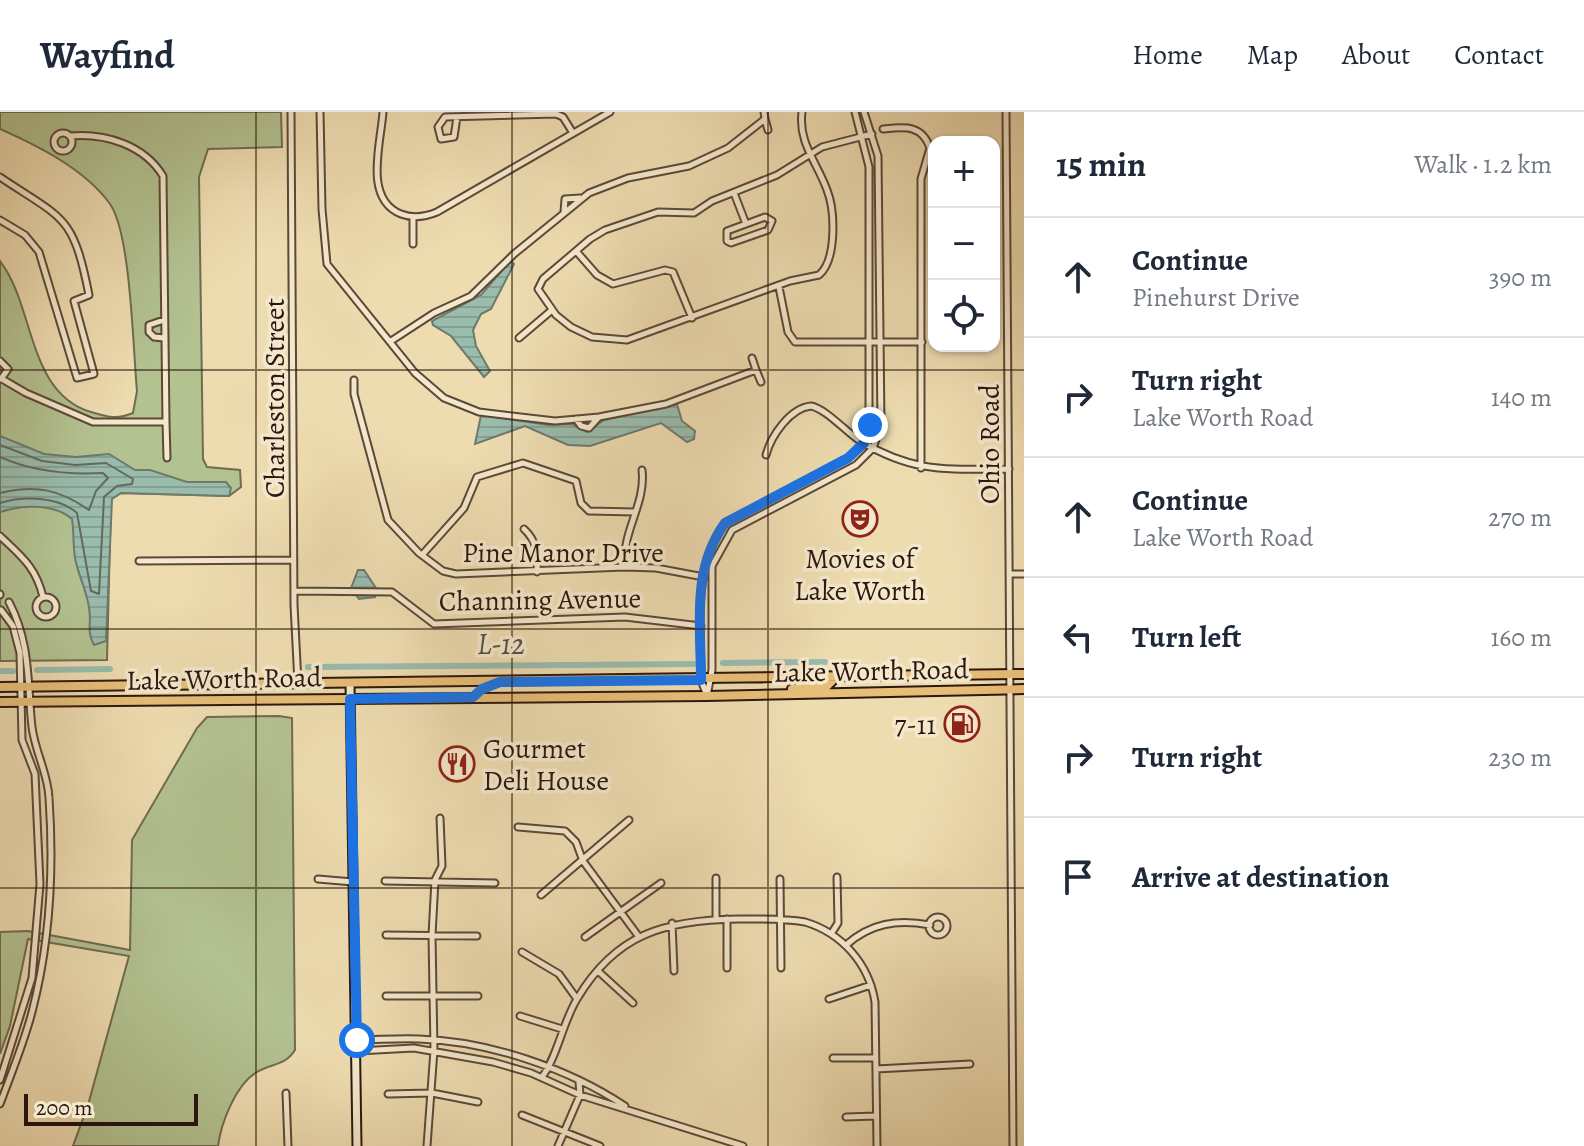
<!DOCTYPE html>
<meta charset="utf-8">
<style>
:root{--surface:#fff;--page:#f2f2f3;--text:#1f2937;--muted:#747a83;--line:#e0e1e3}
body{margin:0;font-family:Alegreya,serif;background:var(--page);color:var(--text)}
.controls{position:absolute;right:24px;top:24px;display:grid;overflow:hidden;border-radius:16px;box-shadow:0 2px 6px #0004}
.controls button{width:72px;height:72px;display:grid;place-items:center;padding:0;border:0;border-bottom:2px solid var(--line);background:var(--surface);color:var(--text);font:40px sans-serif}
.scale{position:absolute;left:24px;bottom:20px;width:174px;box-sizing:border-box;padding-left:8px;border:4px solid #2c170e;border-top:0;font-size:22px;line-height:28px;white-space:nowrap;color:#2c170e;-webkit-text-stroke:6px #f4e8cc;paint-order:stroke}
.stop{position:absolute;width:24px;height:24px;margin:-18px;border:6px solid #1a73e8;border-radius:50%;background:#fff}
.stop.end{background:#1a73e8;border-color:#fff;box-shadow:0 2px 8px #0008}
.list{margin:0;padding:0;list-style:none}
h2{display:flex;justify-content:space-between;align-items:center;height:104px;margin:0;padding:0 32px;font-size:34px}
h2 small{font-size:26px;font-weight:400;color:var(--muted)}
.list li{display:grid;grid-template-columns:52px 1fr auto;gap:24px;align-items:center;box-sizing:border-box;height:120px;padding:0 32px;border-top:2px solid var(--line)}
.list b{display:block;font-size:30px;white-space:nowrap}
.list p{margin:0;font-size:26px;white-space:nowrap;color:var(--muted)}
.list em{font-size:26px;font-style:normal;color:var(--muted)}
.icon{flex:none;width:44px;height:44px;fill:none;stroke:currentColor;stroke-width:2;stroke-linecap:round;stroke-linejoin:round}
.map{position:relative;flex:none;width:1024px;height:1034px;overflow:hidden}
header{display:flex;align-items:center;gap:48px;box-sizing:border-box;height:112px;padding:0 40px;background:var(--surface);border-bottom:2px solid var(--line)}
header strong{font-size:38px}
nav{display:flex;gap:44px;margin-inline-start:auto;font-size:28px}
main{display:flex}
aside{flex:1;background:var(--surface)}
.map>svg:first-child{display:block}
</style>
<header>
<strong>Wayfind</strong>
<nav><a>Home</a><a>Map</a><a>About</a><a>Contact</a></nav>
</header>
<main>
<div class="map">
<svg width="1024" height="1034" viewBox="0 0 1024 1034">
<defs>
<pattern id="water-rules" width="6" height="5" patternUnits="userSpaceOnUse" patternTransform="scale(2)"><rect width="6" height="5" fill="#99bcad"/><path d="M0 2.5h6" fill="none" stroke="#84a194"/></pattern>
</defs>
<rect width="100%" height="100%" fill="#eedcb1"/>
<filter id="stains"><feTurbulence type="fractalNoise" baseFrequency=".0025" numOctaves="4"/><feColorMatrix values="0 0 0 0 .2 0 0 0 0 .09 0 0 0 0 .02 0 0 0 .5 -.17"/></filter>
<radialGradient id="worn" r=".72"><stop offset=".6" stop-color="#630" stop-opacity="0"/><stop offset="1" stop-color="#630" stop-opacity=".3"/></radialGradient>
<!-- green -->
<path fill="#b3c291" stroke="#706c50" stroke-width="2" d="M0,0H281L282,35L208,37L199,65L203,347L207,355L240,358L241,375L229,384L121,381L111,387L107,548L0,549V149C35,194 27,281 91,300C108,305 116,308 133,301L137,279C133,238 131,122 110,92C85,57 38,34 0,17Z
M279,604L292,606L295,938C285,954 272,951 257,960C236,972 221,1011 218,1034H73L88,993L129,844L28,827L10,914L0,942V820L28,819L130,838L132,728L197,616L207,605Z"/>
<!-- water -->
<path fill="url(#water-rules)" stroke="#6d7a6d" stroke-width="2" d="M511,148L514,152L491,197L481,202L473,218L476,234L490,259L484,265L451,224L433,213L432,209L481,183Z
M677,292L682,309L695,319L694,327L687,330L661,311L590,334L568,333L525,314L475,332L481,303L549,313L572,312L587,320L604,308Z
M0,324L44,342L76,345L109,342L135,358H150L187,370H226L231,376L229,384L121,381L112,387L106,529L94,533C86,519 92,511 89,496C87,479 78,463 75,446C73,434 74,420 72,407C54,391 21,393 0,400Z
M358,458H364L376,476L375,485L359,487L351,476Z"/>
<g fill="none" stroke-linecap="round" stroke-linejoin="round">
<!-- shore -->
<path stroke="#626a5e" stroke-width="2" d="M0,333L42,349L75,353L106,351L133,367L132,372L117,374L104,385L99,482L91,479L77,401C58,384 23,384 0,391
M0,345C33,360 67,363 103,361L108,366L96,379L89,398C60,378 37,372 0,381"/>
<!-- canal -->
<path stroke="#99bcad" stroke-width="6" d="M723,551L825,550
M308,555L694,552
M37,558L110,557
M0,559H13"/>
<defs>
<path id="street" d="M291,0L294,493L298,571
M320,0L322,97L327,152L415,261L444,286L479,300L555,309L599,305L666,292L756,258L761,270
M383,0C381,31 363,87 401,102C414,107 425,105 437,100L610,0
M802,0C798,31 817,50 827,78C835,98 837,148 819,163L790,169L627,228L592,225L571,215L556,203L538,177L543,167L590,127L605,118L658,100L694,101L712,89L777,63L822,35L872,22
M1006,0L1013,1034
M457,5L454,25L441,27L438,15L445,5L556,2L563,5L573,21
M765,7L768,18
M883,17C904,15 922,12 930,36L921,67V356
M54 30a9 9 0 1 1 18 0a9 9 0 1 1-18 0Z
M0,65C64,108 73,102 89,183L74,189L94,262L77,266L39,140L25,123L0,108
M734,81L746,112
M564,100L565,87L580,86
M413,105V132
M765,105L772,109L768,118L731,131L727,129V119Z
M576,139L597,163L613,172L665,158L673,160L692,206
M779,175L788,220L795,230H922
M164,208L149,213V220L154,225L164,226
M519,226L552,198
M391,229L434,201L471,184L514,142L589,81L628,66L689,54L728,36L765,7L764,0
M752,246L756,258
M0,249L8,257L1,267
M2,267L26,281L93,310H166L163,64C144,33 106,21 70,24
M354,268V282L388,408L419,441L443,459L456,462L624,455L656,456L704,465
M576,307L581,314L589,316L598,306
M166,310L167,346
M766,343C771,324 790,296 811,294C826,297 845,319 860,329C916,362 947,357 1009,357
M524,417C537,429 538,443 537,460
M0,424C21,444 36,455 43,485
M422,443L464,396L477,365L523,351L576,369L581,391L589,399L635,400
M139,449L294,448
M624,455C623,416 646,392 642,358
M1010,462H1024
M294,479L392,480L434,512L625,505L701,514
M0,482V483
M36 495a10 10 0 1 1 20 0a10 10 0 1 1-20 0Z
M707,584L701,568C701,514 692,457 725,411L848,346L864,331L869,317V55L855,0
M707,584L712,558V454L732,418L856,353L873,336L881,313L878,44L864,0
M518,715L565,719L576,730L583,749L639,825
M716,766V807
M318,767L353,770
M780,767L781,856
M385,769L495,771
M541,783L629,708
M929 814a9 9 0 1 1 18 0a9 9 0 1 1-18 0Z
M727,807V856
M672,811L674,859
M831,822L838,811L837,765
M386,823L477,824
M585,825L661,771
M846,833C871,811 897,807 930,813
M522,840L559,862L577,887
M598,859L633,891
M386,884H478
M829,887L871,873
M520,904L562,917
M357,928C378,928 398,926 419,927C488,929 568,956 625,994
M357,939L414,936L493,950L531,961L580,983L743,1034
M833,946H875
M876,957L970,952
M542,965C558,943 562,912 577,887C616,821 666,808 738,807C760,807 783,806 805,810C842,821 869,852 875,890L877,1034
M0,968L32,866L40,772L35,662L22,628L20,541L13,514L1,498
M286,981L288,1034
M388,982L432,981L478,990
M0,992C11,962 24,931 32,900C50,831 54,758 49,686C48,661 35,640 32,615C27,571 31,532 9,490
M522,1003L600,1034
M846,1005L876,1004
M427,1034L434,938L432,823L435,768L442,754L440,706
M558,1034L580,983L579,970"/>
<path id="secondary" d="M350,571L357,1034"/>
<path id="primary" d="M0,575L1024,562
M792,577L826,575L835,566
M0,590L707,584L1024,577"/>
</defs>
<!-- street casing -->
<use href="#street" stroke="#5c4837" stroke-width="9"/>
<!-- secondary casing -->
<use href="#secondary" stroke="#2c170e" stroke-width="11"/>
<!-- primary casing -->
<use href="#primary" stroke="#2c170e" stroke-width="12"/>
<!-- street -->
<use href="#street" stroke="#f4e8cc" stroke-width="5"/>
<!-- secondary -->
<use href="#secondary" stroke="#f4e8cc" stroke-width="7"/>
<!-- primary -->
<use href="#primary" stroke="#e7be78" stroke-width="8"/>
</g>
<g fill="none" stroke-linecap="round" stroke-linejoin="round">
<!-- route -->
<path stroke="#1a73e8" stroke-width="10" d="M357,928L350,587L473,585L482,577L500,570L701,568C701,513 691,458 725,411L848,346L864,331L870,313"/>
</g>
<!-- grid -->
<path fill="none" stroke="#2c170e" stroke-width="2" stroke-opacity="0.55" d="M256,0V1034M512,0V1034M768,0V1034M0,258H1024M0,517H1024M0,776H1024"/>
<!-- icons -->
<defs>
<symbol id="theatre-ring" viewBox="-11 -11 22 22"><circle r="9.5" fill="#f4e8cc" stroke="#8f2418" stroke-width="1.5"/><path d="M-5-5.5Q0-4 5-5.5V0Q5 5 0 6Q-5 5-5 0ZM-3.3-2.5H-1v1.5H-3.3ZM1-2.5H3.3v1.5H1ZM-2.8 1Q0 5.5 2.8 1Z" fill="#8f2418"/></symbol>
<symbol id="fuel-ring" viewBox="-11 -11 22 22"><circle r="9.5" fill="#f4e8cc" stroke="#8f2418" stroke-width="1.5"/><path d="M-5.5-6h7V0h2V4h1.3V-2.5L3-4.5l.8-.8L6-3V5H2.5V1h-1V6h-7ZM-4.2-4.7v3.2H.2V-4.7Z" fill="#8f2418"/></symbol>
<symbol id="restaurant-ring" viewBox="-11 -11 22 22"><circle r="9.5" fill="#f4e8cc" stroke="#8f2418" stroke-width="1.5"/><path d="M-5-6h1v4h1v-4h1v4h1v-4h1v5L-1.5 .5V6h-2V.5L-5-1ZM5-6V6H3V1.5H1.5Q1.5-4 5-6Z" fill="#8f2418"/></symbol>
</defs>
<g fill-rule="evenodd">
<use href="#theatre-ring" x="840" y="387" width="40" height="40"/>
<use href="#fuel-ring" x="942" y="592" width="40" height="40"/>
<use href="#restaurant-ring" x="437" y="632" width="40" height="40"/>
</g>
<g text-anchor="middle" stroke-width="7" stroke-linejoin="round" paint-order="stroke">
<!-- street labels -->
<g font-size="28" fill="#2c170e" stroke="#f4e8cc">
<text transform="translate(274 286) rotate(-90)" y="10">Charleston Street</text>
<text transform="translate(989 332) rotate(-90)" y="10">Ohio Road</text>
<text x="563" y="450">Pine Manor Drive</text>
<text transform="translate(540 487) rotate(-1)" y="10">Channing Avenue</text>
<text transform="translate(871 558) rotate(-1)" y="10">Lake Worth Road</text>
<text transform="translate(224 566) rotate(-1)" y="10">Lake Worth Road</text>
</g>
<!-- poi labels -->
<g font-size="28" fill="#2c170e" stroke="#f4e8cc">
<text x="860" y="456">Movies of<tspan x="860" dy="32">Lake Worth</tspan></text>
<text x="936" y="622" text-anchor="end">7-11</text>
<text x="483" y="646" text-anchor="start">Gourmet<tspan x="483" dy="32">Deli House</tspan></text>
</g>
<!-- water labels -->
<g font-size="30" font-style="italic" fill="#525146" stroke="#f4e8cc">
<text x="501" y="542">L-12</text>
</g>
</g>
<rect width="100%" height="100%" filter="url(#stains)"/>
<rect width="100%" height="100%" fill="url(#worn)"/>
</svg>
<div class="controls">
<button>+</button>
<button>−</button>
<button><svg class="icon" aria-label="locate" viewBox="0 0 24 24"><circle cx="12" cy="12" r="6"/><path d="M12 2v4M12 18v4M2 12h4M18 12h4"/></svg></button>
</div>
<div class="scale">200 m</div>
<div class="stop" style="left:357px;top:928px"></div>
<div class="stop end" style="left:870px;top:313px"></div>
</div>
<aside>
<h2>15 min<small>Walk · 1.2 km</small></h2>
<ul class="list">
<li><svg class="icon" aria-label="ahead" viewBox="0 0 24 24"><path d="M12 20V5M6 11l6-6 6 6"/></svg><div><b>Continue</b><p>Pinehurst Drive</p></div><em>390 m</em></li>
<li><svg class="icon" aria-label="right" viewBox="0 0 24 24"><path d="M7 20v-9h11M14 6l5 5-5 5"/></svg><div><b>Turn right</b><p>Lake Worth Road</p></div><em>140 m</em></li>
<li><svg class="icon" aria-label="ahead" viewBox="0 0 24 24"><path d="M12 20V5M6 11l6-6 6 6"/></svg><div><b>Continue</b><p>Lake Worth Road</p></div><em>270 m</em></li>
<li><svg class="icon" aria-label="left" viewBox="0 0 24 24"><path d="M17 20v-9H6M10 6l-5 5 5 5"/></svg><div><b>Turn left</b></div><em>160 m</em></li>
<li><svg class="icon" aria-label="right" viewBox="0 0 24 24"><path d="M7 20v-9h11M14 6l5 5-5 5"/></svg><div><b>Turn right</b></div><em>230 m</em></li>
<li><svg class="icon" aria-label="arrive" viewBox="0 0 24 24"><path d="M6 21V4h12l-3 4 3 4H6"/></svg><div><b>Arrive at destination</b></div></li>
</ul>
</aside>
</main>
